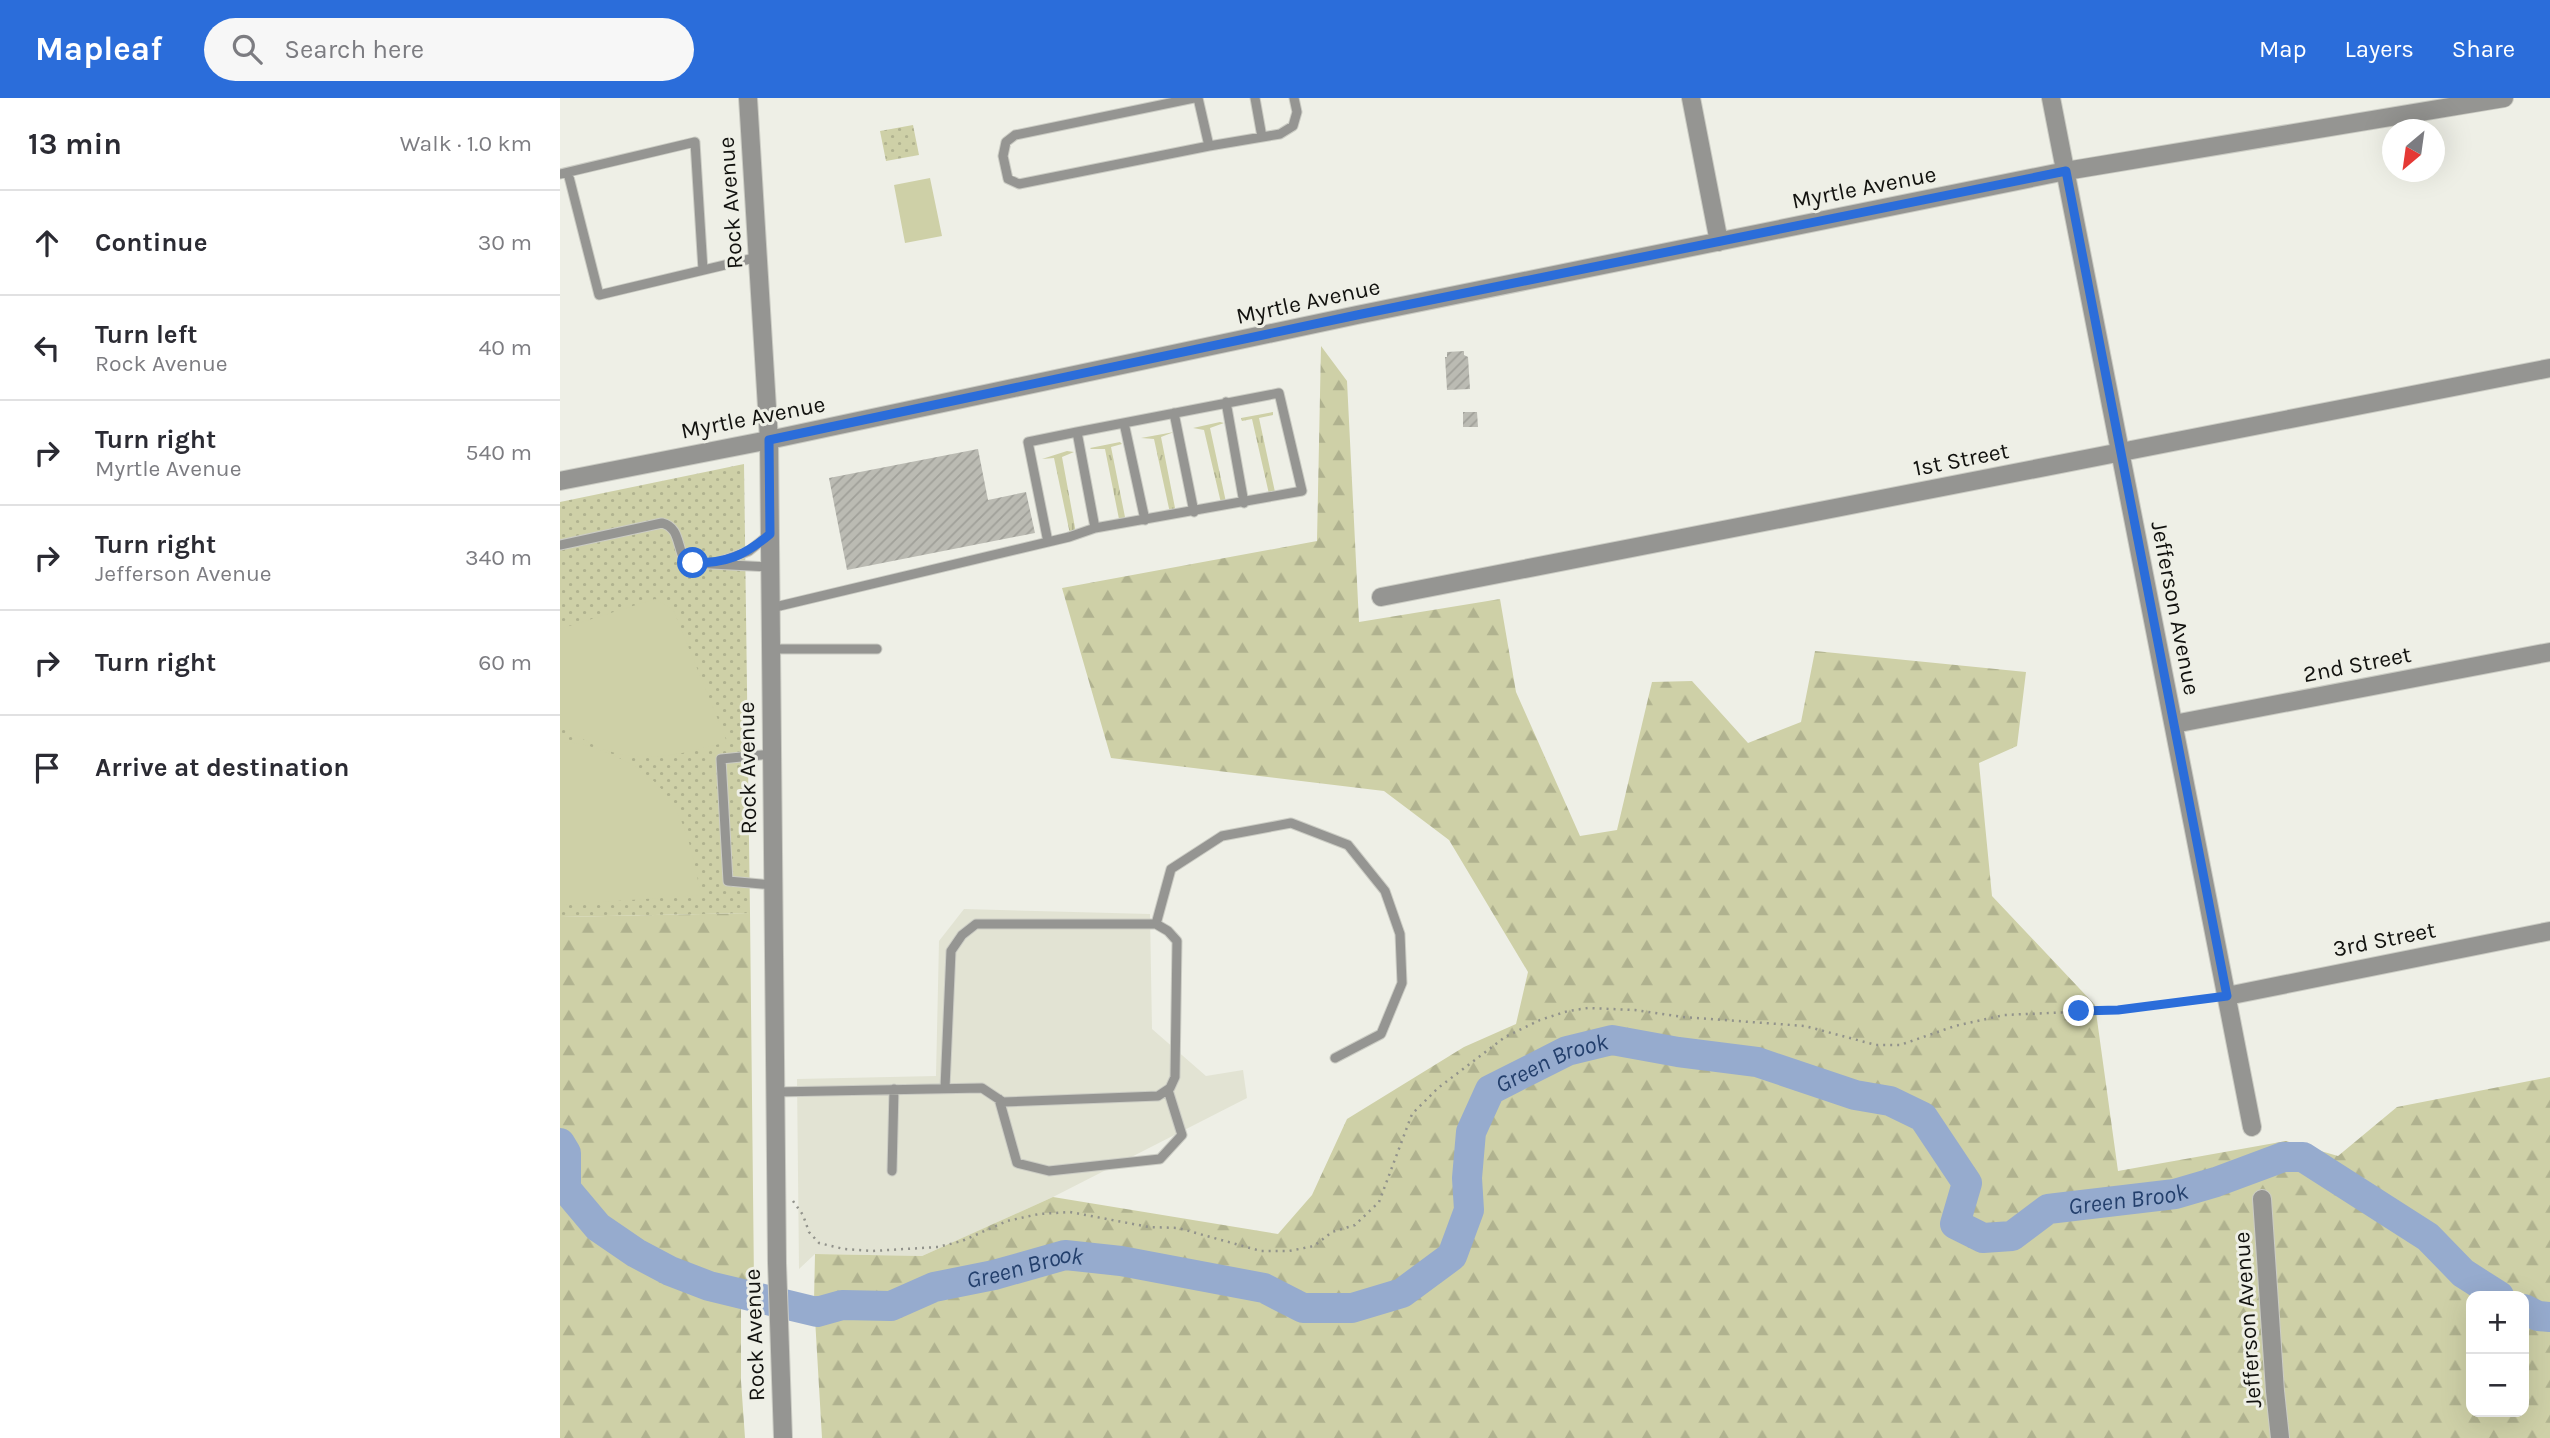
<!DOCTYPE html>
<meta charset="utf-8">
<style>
:root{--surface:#fff;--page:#f7f7f7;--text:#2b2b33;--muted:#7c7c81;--line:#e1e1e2;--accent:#2b6dda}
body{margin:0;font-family:Karla,sans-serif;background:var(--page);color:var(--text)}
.controls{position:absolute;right:21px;bottom:21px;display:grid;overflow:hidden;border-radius:14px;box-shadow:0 7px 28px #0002}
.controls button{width:63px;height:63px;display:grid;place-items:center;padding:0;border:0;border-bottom:2px solid var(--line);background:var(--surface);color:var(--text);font:35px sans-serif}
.compass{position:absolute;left:1822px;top:21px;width:63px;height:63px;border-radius:50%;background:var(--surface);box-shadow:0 7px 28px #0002;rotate:209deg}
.stop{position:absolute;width:21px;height:21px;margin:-16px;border:5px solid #2b6dda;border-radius:50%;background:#fff}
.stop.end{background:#2b6dda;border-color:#fff;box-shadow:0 2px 7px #0008}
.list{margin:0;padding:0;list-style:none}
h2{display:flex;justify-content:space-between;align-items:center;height:91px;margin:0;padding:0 28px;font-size:30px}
h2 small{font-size:23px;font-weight:400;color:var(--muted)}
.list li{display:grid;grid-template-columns:46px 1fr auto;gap:21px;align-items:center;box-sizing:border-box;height:105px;padding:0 28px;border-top:2px solid var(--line)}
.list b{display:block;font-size:26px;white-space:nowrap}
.list p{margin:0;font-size:23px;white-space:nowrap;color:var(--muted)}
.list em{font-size:23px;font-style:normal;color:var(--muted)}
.icon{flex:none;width:38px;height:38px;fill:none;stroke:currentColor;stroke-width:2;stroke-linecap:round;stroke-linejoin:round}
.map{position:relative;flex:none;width:1990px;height:1340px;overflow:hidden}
header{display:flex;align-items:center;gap:42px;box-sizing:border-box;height:98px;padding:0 35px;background:var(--accent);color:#fff}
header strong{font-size:33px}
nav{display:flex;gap:38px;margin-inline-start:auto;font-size:24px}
.search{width:490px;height:63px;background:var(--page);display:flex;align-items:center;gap:18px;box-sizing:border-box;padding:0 24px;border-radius:38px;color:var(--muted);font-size:26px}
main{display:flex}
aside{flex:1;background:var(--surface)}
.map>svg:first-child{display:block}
</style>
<header>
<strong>Mapleaf</strong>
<div class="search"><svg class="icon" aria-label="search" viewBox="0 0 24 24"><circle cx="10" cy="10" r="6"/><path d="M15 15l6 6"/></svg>Search here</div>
<nav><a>Map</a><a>Layers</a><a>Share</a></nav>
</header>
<main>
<aside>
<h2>13 min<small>Walk · 1.0 km</small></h2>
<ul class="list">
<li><svg class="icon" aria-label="ahead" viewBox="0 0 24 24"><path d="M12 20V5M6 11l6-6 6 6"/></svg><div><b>Continue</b></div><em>30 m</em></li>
<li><svg class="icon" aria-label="left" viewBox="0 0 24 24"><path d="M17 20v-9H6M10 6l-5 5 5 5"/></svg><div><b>Turn left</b><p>Rock Avenue</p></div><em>40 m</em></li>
<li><svg class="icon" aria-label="right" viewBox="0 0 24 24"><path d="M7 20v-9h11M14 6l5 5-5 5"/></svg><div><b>Turn right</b><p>Myrtle Avenue</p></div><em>540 m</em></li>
<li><svg class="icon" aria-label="right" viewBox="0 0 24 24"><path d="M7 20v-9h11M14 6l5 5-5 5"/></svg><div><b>Turn right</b><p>Jefferson Avenue</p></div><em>340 m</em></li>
<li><svg class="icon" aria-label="right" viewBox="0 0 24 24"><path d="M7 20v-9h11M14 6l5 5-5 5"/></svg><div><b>Turn right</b></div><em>60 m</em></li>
<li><svg class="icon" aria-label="arrive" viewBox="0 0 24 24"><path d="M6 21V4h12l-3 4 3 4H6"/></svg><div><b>Arrive at destination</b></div></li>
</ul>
</aside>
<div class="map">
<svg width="1990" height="1340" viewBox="0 0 1990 1340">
<defs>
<pattern id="grass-tufts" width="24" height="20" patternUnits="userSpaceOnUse" patternTransform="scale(1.75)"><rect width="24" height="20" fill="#ced0a7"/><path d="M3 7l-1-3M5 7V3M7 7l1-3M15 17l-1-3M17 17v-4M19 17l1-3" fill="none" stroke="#b0b28f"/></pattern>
<pattern id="forest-firs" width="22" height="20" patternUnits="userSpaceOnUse" patternTransform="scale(1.75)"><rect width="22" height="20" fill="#ced0a7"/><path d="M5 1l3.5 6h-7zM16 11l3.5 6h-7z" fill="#b0b28f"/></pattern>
<pattern id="park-dots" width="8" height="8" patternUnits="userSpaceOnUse" patternTransform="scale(1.75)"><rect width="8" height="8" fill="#ced0a7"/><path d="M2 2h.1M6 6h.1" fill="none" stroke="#b0b28f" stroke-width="1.8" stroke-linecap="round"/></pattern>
<pattern id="building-hatch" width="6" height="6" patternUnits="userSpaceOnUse" patternTransform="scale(1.75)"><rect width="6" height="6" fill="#bbbbb3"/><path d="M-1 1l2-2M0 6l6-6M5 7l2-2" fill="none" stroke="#a0a099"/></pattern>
</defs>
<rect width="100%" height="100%" fill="#eeefe6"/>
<!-- built -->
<path fill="#e2e3d3" d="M404,811L590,816L592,931L646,978L683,972L687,1000L493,1099L362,1158L255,1156L239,1171L237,981L376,978L379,843Z"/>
<!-- grass -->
<path fill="url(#grass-tufts)" d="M713,314V317L699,320L715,394L709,396L692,321L682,323L681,320Z
M660,324L664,325L650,330L666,404L661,405L644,332L633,330Z
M614,334L601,339L616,415H610L594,341L581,340Z
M560,344L562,346L551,349L566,424L560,426L545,351H531L530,350Z
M507,353L514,354L502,359L516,435L510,436L494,360L482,361Z"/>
<!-- forest -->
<path fill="url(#forest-firs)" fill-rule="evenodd" d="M761,248L787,283L799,524L940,501L956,594L1020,738L1057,732L1092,584L1132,583L1188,645L1241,624L1255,553L1466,574L1457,648L1419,665L1432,798L1535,907L1558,1073L1726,1043L1778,1058L1837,1009L1990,979V1340H262L254,1203L255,1156L362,1158L493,1099L718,1136L752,1097L787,1021L904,949L956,926L968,874L889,742L824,693L551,660L502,490L757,443ZM1911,1198H1964V1314H1911Z
M190,815L194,1185L181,1194V1283L185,1340H0V819Z"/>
<!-- park -->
<path fill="url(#park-dots)" d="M353,27L359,57L326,63L320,33Z
M184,366L190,815L0,819V404Z"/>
<!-- pitch -->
<path fill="#ced0a7" d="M370,80L382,138L345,145L334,87Z
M95,501L113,511L167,644C99,662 59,672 0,625V531Z
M0,644C17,643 37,650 53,657C119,687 128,731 141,797L0,807Z"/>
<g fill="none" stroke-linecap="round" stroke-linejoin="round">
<!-- river -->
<g stroke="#96abce" stroke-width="30">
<path id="s1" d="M0,1045L6,1055V1091L38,1129L76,1155L110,1173L149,1188L257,1214L282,1207L331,1208L374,1189L434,1177L505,1157L561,1163L704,1190L743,1210H792L842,1195L892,1158L909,1112L907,1080L911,1034L930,992L1007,953L1052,942L1118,954L1197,964L1295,997L1330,1003L1363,1019L1407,1085L1395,1126L1423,1140L1452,1138L1488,1111L1615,1096L1656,1084L1723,1059H1743L1868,1139L1903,1175L1939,1198"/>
<path d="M1964,1211L1978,1218L1990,1219"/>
</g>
</g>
<!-- building -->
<path fill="url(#building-hatch)" d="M904,253V257L908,259L910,291L887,292L885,259H887V254Z
M903,314H917L918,329H903Z
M418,351L428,402L466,394L475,435L287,472L269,380Z"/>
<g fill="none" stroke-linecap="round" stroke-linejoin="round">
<defs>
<path id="service" d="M634,0L455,37L446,44L443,58L448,81L459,86L649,48
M638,0L649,48L720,36L733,28L737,14L734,0
M695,0L702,39
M8,75L39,197L198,159
M0,76L135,44L143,172
M666,304L684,405
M614,315L634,414
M564,325L585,422
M488,444L468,344L517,334L535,430
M0,447L102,425C119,429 117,447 124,461L133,465L210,469
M162,463L189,453L210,436
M211,510L509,439L535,430L742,393L719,295L517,334
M211,551H317
M212,656L161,661L168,783L213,787
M596,826L611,771L662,738L731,725L788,747L825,793L840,836L842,885L821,936L775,960
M215,994L422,990L443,1004L598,998L610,990L615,979L617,843L608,833L596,826H416L402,837L391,853L385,990
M439,1001L457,1065L489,1073L600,1061L622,1037L608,992
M332,1073L334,991"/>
<path id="minor" d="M1131,0L1159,144
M1491,0L1692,1029
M0,383L209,342L797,217L1506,73L1944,0
M821,499L1990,270
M1614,626L1990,554
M1667,898L1990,833
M1702,1101L1715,1293L1720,1340"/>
<path id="tertiary" d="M188,0L209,342L217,1165L223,1340"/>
</defs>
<!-- service casing -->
<use href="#service" stroke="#cbccc4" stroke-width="11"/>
<!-- minor casing -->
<use href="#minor" stroke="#cbccc4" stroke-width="20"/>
<!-- tertiary casing -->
<use href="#tertiary" stroke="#cbccc4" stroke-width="20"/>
<!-- path -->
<path stroke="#91928b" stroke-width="2.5" stroke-dasharray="2 5" stroke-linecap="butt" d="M233,1103L243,1117L249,1134L259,1145L284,1151L312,1153L378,1149L402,1143L447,1123L479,1116L510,1114L589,1129L618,1130L701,1153H729L754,1148L772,1134L795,1127L819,1104L852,1016L878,990L945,939L980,922L1008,913L1028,910L1075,912L1123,919L1245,928L1316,947H1340L1395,928L1444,917L1558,912L1650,900"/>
<!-- service -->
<use href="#service" stroke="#959592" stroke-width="9"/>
<!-- minor -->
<use href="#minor" stroke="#959592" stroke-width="18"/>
<!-- tertiary -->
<use href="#tertiary" stroke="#959592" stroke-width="18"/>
</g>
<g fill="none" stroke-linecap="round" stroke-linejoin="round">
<!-- route -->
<path stroke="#2b6dda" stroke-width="9" d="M133,465C167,465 184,458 210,436L209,342L797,217L1506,73L1667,898L1558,912L1519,913"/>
</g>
<g text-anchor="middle" stroke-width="6" stroke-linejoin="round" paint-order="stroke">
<!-- street labels -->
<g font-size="23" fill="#12120f" stroke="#eeefe6">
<text transform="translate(1304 89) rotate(-11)" y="8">Myrtle Avenue</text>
<text transform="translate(170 105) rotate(-94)" y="8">Rock Avenue</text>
<text transform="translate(748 203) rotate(-12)" y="8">Myrtle Avenue</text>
<text transform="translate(193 319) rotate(-11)" y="8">Myrtle Avenue</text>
<text transform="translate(1401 361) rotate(-11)" y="8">1st Street</text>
<text transform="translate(1616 510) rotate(79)" y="8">Jefferson Avenue</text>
<text transform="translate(1797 566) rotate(-11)" y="8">2nd Street</text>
<text transform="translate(187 670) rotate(-91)" y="8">Rock Avenue</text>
<text transform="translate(1824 841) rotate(-11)" y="8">3rd Street</text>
<text transform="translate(1687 1222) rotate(-94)" y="8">Jefferson Avenue</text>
<text transform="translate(194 1237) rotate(-92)" y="8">Rock Avenue</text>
</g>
<!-- water labels -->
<g font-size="24" font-style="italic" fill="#233f6c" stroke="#eeefe6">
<text dy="8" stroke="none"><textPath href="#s1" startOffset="1242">Green Brook</textPath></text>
<text dy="8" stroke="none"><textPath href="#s1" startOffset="1937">Green Brook</textPath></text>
<text dy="8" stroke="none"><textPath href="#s1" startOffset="550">Green Brook</textPath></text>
</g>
</g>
</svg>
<div class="controls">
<button>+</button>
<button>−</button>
</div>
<svg class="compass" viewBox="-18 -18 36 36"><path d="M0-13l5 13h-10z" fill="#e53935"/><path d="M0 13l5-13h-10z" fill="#7c7c81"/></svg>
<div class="stop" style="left:133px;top:465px"></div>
<div class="stop end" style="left:1519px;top:913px"></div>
</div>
</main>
